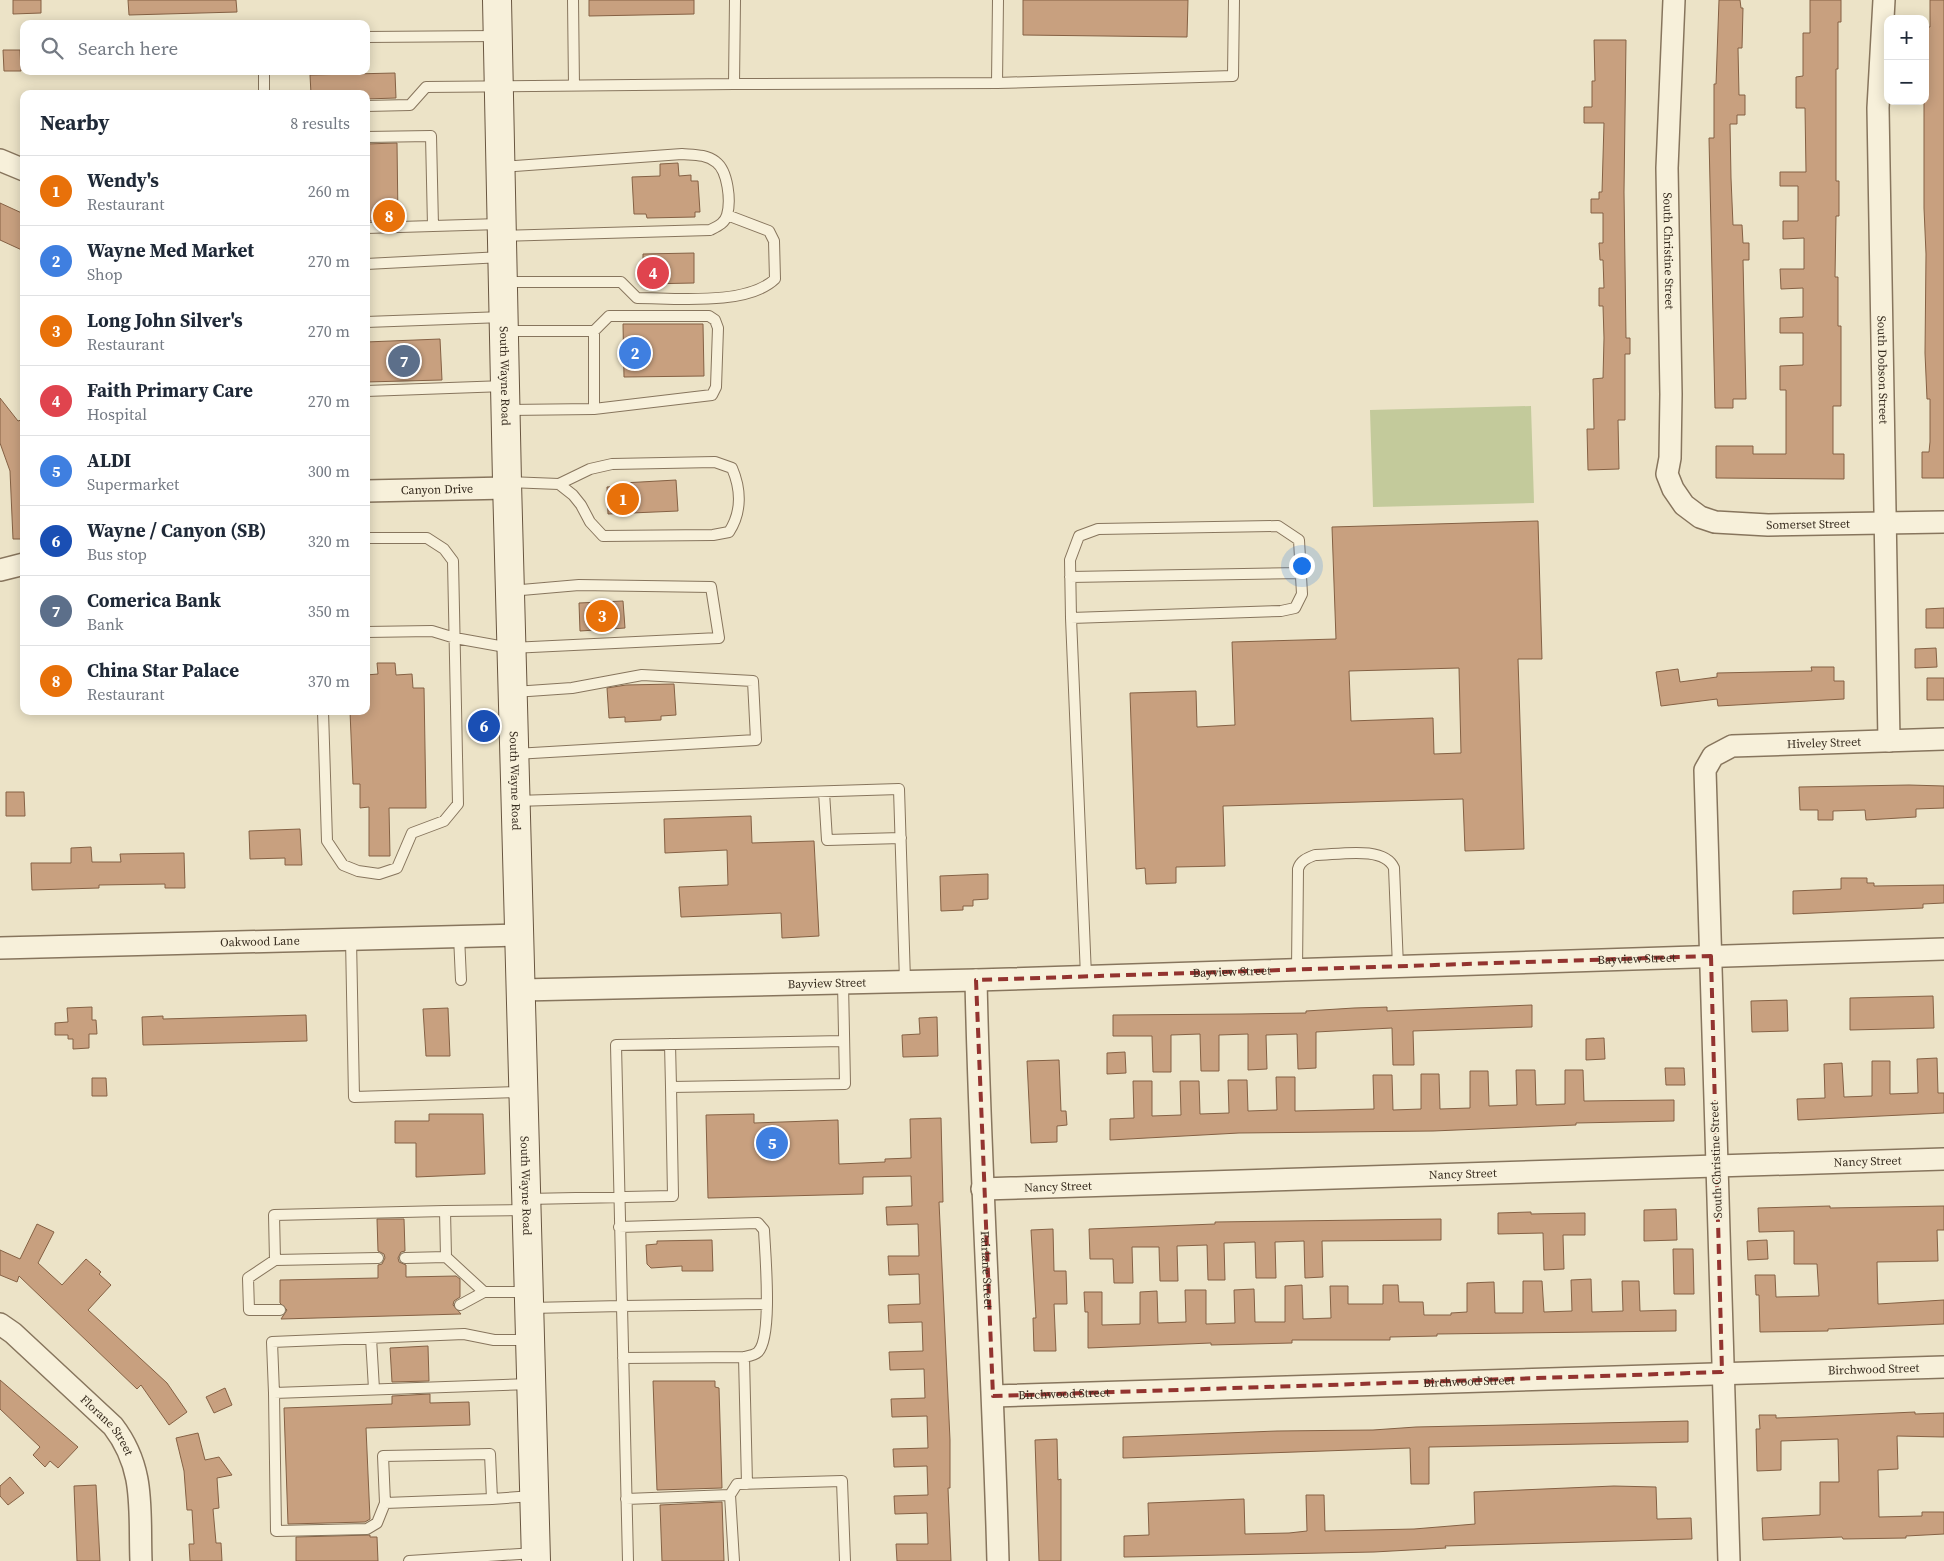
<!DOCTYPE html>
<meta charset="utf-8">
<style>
:root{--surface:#fff;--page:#f6f6f7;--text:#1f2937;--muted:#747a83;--line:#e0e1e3;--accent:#933430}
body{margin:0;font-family:"Source Serif 4",serif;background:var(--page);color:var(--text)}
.controls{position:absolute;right:15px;top:15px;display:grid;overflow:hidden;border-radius:10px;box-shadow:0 2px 12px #0003}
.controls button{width:45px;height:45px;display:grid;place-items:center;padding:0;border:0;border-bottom:1px solid var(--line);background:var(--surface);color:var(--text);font:25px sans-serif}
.you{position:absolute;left:1301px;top:565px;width:18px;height:18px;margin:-12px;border:4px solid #fff;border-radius:50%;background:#1a73e8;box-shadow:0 0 0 8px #1a73e833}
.badge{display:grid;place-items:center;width:32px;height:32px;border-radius:50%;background:var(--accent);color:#fff;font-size:16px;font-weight:700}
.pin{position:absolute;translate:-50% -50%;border:2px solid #fff;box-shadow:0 1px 5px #0006}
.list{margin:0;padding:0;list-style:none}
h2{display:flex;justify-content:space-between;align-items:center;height:65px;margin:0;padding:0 20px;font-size:21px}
h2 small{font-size:16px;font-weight:400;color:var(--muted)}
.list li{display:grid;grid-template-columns:32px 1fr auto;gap:15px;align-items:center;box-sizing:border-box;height:70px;padding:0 20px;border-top:1px solid var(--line)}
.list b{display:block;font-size:19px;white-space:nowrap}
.list p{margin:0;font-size:16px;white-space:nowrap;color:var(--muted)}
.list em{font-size:16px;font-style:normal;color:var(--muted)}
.icon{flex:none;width:28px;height:28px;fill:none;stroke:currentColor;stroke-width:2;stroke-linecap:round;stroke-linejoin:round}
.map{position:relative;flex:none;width:1944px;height:1561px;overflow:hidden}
.search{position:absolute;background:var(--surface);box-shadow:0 2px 12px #0003;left:20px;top:20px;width:350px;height:55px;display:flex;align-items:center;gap:12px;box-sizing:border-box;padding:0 18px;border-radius:10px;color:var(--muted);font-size:19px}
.panel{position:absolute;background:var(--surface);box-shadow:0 2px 12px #0003;left:20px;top:90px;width:350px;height:625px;border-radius:10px}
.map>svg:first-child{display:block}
</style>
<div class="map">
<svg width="1944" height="1561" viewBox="0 0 1944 1561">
<rect width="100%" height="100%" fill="#ece3c7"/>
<!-- green -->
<path fill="#c3ca9b" d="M1531,406L1534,503L1373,507L1370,410Z"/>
<!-- building -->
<path fill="#c8a07f" stroke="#856144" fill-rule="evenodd" d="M13,0H41V13L13,14Z
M128,0H236L237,12L129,15Z
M589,0H694V14L589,16Z
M1023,0H1188L1187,37L1023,35Z
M1719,0H1740L1741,8H1743L1742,48H1738L1739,95H1745V115H1737V124H1730L1731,178L1733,225H1742L1743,243H1749V260H1743L1746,399H1733V408H1715L1709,138H1714V84H1716Z
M1810,0H1841V22H1838V69H1836V181H1839V216H1836L1835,277H1838V326H1841V406H1833V454H1844V479L1716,478V446H1753V454H1786V390H1780V366L1803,365V333H1780V318L1803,317V288L1781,289L1780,269H1804V238L1783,239V221H1798V186H1780V172H1806L1805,108H1796V77L1803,76V33H1810Z
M1930,0H1944V478H1922V452H1929L1930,442V399H1927L1925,353L1926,254L1924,208V101L1925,78H1928V46H1925V27H1930Z
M1594,40H1626L1624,192L1626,338H1630V354H1625V420H1618L1619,469L1588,470L1587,429H1594L1593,379L1603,378L1604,338L1603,306H1599V288H1604L1603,260H1600L1599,243H1603V213H1591V199H1599V192H1602L1604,123H1584V107H1592V81H1595Z
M3,50H20L21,71H4Z
M395,73L396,98L366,99V94H311L310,75Z
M397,143L398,220L366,221V144Z
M678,163L679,176L691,175V181H698L700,212H695V217L647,218L646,214H634L632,177L660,176V164Z
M0,203L24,214V251L0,240Z
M694,253V283L643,284V254Z
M623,324H703L704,376L624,377Z
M440,339L442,380L366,382V342Z
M0,398L18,421L24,419V539H13L10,471L0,443Z
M676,480L678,511L608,514L607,487L623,486V483Z
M1538,521L1542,659H1518L1524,849L1465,851L1463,799L1223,806L1225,866L1176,867V883L1146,884L1145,868L1136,869L1130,693L1196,691L1197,727L1235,725L1232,642L1336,639L1332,527ZM1459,668L1461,753L1434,754L1433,718L1351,721L1349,671Z
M623,601L625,628L580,631L579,603Z
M1944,608V628H1926V609Z
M1936,648L1937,667L1915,668V649Z
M377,663H395L396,675L412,674L413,688H424L426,808H389L390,856H369V807L360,808V784H353L350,711H366V675L378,674Z
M1811,667H1834V681H1844V699L1718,706L1717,699L1661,706L1656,672L1678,669L1680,682L1717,677V673L1812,671Z
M1927,678H1944V700H1927Z
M674,684L676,715L661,716V720L625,722V717L609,718L607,688L626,685Z
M1909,785L1944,786V808L1916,809V817L1866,820L1865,810L1833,811V820H1818V810H1800L1799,787Z
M6,792H24L25,816H6Z
M751,816L752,843L814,841L819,936L782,938L781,913L681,917L679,887L728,885L727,850L665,853L664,819Z
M300,829L302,865H285V858L250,859L249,831Z
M91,847L92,862H121L120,854L184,853L185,888H165V884L99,885V888L32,890L31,863H71V848Z
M988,874V899L973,900V906H963V910L941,911L940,876Z
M1841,878H1867V883H1874V886L1944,885V903L1923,904V908L1793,914V891L1841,889Z
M1933,996L1934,1028L1850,1030V998Z
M1787,1000L1788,1031L1752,1032L1751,1001Z
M1532,1005V1027L1413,1031L1414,1065H1393L1392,1028L1316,1032V1068L1298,1069L1297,1034L1266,1035L1267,1069L1248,1070V1034L1219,1035V1071H1201L1200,1034L1171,1035V1072H1153L1152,1036H1113V1015L1241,1014L1306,1013V1011L1354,1008L1387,1007V1011Z
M92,1007V1020H96L97,1034H89V1048L73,1049V1039H68V1035H55V1023L68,1022L67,1008Z
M448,1008L450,1056H426L423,1009Z
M306,1015L307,1041L143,1045L142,1017L163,1016V1019Z
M937,1017L938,1056L903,1057L902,1035L920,1034L919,1018Z
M1604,1038L1605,1059L1586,1060V1039Z
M1125,1052L1126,1073L1107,1074V1053Z
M1937,1058L1938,1093H1944V1113L1798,1120L1797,1099L1825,1098L1824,1064L1842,1063L1844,1097L1872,1096V1061H1890V1094L1918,1093L1917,1059Z
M1059,1060L1061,1111H1066L1067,1125L1057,1126V1142L1031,1143L1027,1061Z
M1665,1068H1684L1685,1085H1666Z
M1516,1070H1535L1536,1105L1565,1104V1070H1583L1584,1101L1674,1100V1121L1576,1123V1125L1433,1131L1239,1133L1110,1140V1119L1134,1118L1133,1081H1152V1116L1181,1115L1180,1081H1199L1200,1114L1229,1113L1228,1080H1247L1248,1111L1277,1110L1276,1077H1295V1111L1374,1109L1373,1075H1392L1393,1110L1421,1109V1074H1439L1440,1109L1470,1108V1071H1488L1489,1106L1517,1105Z
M92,1078H106L107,1096H92Z
M429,1114H483L485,1174L416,1177V1143H395V1121H429Z
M754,1114V1123L838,1120L839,1164L885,1162V1159L911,1158L910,1119L941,1118L943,1202H939L950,1440V1488H948L951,1561H897L896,1544H928L927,1513L895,1514L894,1496L928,1495L927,1466L894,1467L893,1449L928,1448L927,1416L892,1417L891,1399L925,1398L924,1369L890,1370L889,1352L923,1351L922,1322L889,1323L888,1305L920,1304L919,1274L889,1275L888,1256H919L918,1224L887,1225L886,1207L912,1206L911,1176L863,1177V1194L708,1198L706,1115Z
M1830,1206V1208L1944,1206V1230H1937L1938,1261L1877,1262L1878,1304L1944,1300V1324L1828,1329V1331L1760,1332L1759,1295H1756L1755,1275H1775L1776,1297L1819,1296L1817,1264H1794V1231L1759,1232L1758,1208Z
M1676,1209L1677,1240L1644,1241V1210Z
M1531,1212V1214L1585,1213V1235H1563L1564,1269L1544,1270L1543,1233L1498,1234V1213Z
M377,1219H404L405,1251L401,1252L398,1258L399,1262L406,1265V1277L456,1276L460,1279V1297L454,1301L453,1305L461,1314L281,1319L287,1310L280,1303V1280L378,1278V1265L382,1264L385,1258L384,1254L378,1251Z
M1441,1219V1240L1322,1241L1323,1277L1305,1278L1304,1241L1275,1242L1276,1278H1256L1255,1242L1224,1243L1225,1280H1208L1207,1245L1177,1246L1178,1281H1160L1159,1247H1132L1133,1283H1114L1113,1259H1090L1089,1229L1215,1224V1222Z
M37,1224L54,1232L38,1263L62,1285L86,1259L101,1272L99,1274L111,1285L88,1310L167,1383L187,1412L169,1425L141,1385L137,1389L19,1276L17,1282L0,1275V1250L20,1259Z
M1053,1229L1054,1271H1066L1067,1304H1054L1056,1351H1034L1033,1318H1036L1031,1230Z
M712,1240L713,1271H682V1266L651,1268L647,1264L646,1245L657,1244V1241Z
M1767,1240L1768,1259L1748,1260L1747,1241Z
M1673,1249H1693L1694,1294H1674Z
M1591,1279L1592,1312L1623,1311L1622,1281H1639L1640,1311L1676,1310V1331L1437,1334V1336L1390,1337V1340H1292V1343L1211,1345V1343L1088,1348V1312H1085L1084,1292H1102V1325L1140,1324V1292L1157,1291L1158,1323L1186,1322L1185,1290H1206V1324L1235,1323L1234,1290L1254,1289L1255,1322H1285V1286L1302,1285L1303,1319L1331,1318L1330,1286H1348V1304H1383V1285H1398L1399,1302H1423L1424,1315H1451V1313L1467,1312V1283L1494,1282L1495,1313H1523V1281H1542L1544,1312L1572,1311L1571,1280Z
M428,1346L429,1381L392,1382L390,1348Z
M0,1380L78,1447L58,1468L50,1461L45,1467L33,1455L40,1447L0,1409Z
M653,1381H715V1387L719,1388L722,1488L657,1490Z
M225,1388L232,1405L214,1413L206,1397Z
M430,1394V1403L469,1402L470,1425L366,1428L370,1519L365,1522L288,1524L284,1408L392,1404V1396Z
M1915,1412V1414L1944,1413V1437L1897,1436L1898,1469L1878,1470L1879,1517L1922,1516V1512H1944V1534L1906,1536V1538L1843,1539L1842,1537L1763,1540L1762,1518L1820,1515V1482H1839L1838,1439L1781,1441V1470L1757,1471L1756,1429H1760L1759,1415H1776V1418L1805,1417Z
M1688,1421V1442L1429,1447V1484H1411L1410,1448L1123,1458V1437L1277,1431L1373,1430L1416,1427Z
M198,1433L205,1460L219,1457L232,1475L217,1478L219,1508L213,1509L216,1543H221L222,1561H190L189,1544H194L192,1510H187L184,1471L176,1438Z
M1057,1439L1058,1480L1061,1479V1561H1039L1035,1440Z
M10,1477L24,1493L8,1505L0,1496V1486Z
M96,1485L100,1561H77L74,1486Z
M1614,1486L1656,1487L1657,1519L1691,1518L1692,1539L1445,1546L1446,1548L1374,1552L1124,1557V1536L1149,1535L1148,1503L1244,1499L1245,1534L1289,1533L1307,1531L1306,1495H1324L1325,1531L1414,1529L1475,1524L1474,1492Z
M722,1502L724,1561H662L660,1505Z
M370,1535V1537H377L378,1561H296V1537Z"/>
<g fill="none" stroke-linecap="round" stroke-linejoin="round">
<defs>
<path id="service" d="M573,0L574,86
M366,37L497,36
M264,71V94
M997,83L1233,76L1234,0
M734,84L997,83L998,0
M366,106L410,105L426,87L734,84L735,0
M366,137L431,136L433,226L366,228
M502,167L682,154C693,155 706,154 716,162C728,171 731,201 727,215C725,223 718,226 710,230L503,236
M433,226L500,224
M366,264L502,257
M504,282H621L637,298C675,298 747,306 775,279L774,241L769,231L727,215
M366,322L503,317
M505,331H594L609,316H709L715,320L718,328L716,387L712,395L594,409L507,410
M594,331V409
M366,391L505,386
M508,482L559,484L573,495L581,505L590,522L603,536L713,535L729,532C742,512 741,489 732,468L715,462L612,464L590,469L559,484
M1070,577L1301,573
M1071,618L1281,611L1295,608L1302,594L1299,540L1278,526L1098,529L1079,536L1070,560L1071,618L1086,976
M366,632L432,631L455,638L511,648L719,638L711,587L579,585L510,591
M514,692L572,688L642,675L753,681L756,740L515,754
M323,711L327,841L343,865L358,871L379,874L397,868L412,833L444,821L458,804L453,561L444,549L427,538H366
M824,792L827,840L901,838
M516,801L899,789L905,981
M459,936L461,980
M351,939L354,1097L522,1092
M1297,970L1298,869C1300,861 1307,858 1315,855C1337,855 1384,845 1394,868L1398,967
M670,1044L671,1087
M527,1199L673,1196L671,1087L845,1084L843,983
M619,1227L758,1223L764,1230C765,1253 773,1337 758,1352C755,1355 749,1356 744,1357L623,1358
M405,1258L446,1257
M275,1260L274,1215L445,1211
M484,1292L446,1257L445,1211L525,1210
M766,1304L622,1306L616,1045L844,1041
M460,1305L484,1292H527
M530,1308L622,1306L628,1561
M280,1310H249L248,1278L275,1260L378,1258
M371,1338L374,1389
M744,1357L747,1484
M274,1393L272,1342L464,1334L494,1340H529
M730,1495L734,1561
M492,1499L490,1454L383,1456L385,1503L492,1499L533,1496
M626,1499L730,1495L737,1484L842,1481L845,1561
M385,1503L377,1523L367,1529L276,1531L274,1393L531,1384
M409,1561L535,1553"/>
<g id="minor">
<path id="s1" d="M1674,0L1667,168L1671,394L1670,458L1667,474L1673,489L1684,505L1700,517L1715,522L1768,525L1944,522"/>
<path id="s2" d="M1884,0L1878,108L1889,741"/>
<path d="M0,160L24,170"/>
<path id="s3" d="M366,491L507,488"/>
<path d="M0,570L24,564"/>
<path id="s4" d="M0,948L519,935"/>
<path id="s5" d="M976,980C980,1174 993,1367 998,1561"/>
<path id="s6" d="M521,990L976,980L1944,949"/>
<path id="s7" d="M982,1189L1944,1159"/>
<path id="s8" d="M0,1324L13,1333L113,1426C146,1469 139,1510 141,1561"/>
<path id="s9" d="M993,1396L1944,1367"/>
<path id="s10" d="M1729,1561L1705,770L1713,756L1732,746L1944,739"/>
</g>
<g id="secondary">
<path id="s11" d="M497,0L507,482L536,1561"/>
</g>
</defs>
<!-- service casing -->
<use href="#service" stroke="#87755d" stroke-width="12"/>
<!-- minor casing -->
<use href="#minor" stroke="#87755d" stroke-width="24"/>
<!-- secondary casing -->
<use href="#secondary" stroke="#695640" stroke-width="30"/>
<!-- service -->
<use href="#service" stroke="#f7f0da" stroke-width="10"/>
<!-- minor -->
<use href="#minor" stroke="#f7f0da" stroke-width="21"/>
<!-- secondary -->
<use href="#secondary" stroke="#f7f0da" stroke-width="28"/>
</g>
<!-- marked area -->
<path fill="none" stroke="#933430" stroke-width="4" stroke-dasharray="10 6" stroke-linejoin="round" d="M1711,956L1722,1372L993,1396L976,980Z"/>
<g text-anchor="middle" stroke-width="4" stroke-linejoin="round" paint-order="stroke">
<!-- street labels -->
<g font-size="12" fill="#382d20" stroke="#f4edd7">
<text dy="4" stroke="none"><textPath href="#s1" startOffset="251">South Christine Street</textPath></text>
<text dy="4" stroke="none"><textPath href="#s2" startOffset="370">South Dobson Street</textPath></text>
<text dy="4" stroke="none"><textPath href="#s11" startOffset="376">South Wayne Road</textPath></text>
<text dy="4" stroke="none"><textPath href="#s3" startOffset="71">Canyon Drive</textPath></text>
<text dy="4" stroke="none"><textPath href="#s1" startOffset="639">Somerset Street</textPath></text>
<text dy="4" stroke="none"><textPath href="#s10" startOffset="921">Hiveley Street</textPath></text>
<text dy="4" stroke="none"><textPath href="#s11" startOffset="781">South Wayne Road</textPath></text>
<text dy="4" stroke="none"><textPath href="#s4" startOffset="260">Oakwood Lane</textPath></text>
<text dy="4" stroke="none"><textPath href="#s6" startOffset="1116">Bayview Street</textPath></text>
<text dy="4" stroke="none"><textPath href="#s6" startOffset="711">Bayview Street</textPath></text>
<text dy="4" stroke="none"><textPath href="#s6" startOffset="306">Bayview Street</textPath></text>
<text transform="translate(1716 1160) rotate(-92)" y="4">South Christine Street</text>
<text dy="4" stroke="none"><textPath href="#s7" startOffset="886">Nancy Street</textPath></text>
<text dy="4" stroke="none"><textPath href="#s7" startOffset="481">Nancy Street</textPath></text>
<text dy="4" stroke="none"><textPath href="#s11" startOffset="1186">South Wayne Road</textPath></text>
<text dy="4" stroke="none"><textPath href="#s7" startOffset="76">Nancy Street</textPath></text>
<text dy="4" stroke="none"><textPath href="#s5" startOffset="290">Fairlane Street</textPath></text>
<text dy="4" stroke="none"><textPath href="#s9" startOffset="881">Birchwood Street</textPath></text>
<text dy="4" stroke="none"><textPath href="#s9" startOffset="476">Birchwood Street</textPath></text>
<text dy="4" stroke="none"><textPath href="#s9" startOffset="71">Birchwood Street</textPath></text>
<text dy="4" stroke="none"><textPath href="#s8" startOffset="148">Florane Street</textPath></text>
</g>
</g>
</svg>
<div class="controls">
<button>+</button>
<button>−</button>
</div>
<div class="you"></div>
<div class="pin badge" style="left:623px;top:499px;background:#e8710a">1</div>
<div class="pin badge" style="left:635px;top:353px;background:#3f7fe0">2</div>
<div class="pin badge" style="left:602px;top:616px;background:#e8710a">3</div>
<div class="pin badge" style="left:653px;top:273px;background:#e0444e">4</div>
<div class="pin badge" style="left:772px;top:1143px;background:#3f7fe0">5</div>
<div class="pin badge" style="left:484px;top:726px;background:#1a4fb4">6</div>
<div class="pin badge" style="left:404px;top:361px;background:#5c6f8a">7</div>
<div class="pin badge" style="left:389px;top:216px;background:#e8710a">8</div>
<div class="search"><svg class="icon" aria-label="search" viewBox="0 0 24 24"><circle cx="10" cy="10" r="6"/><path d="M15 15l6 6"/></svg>Search here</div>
<section class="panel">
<h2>Nearby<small>8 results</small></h2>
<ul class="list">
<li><span class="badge" style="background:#e8710a">1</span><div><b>Wendy's</b><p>Restaurant</p></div><em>260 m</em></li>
<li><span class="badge" style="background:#3f7fe0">2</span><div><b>Wayne Med Market</b><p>Shop</p></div><em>270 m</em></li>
<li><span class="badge" style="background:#e8710a">3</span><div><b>Long John Silver's</b><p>Restaurant</p></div><em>270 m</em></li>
<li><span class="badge" style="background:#e0444e">4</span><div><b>Faith Primary Care</b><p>Hospital</p></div><em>270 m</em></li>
<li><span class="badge" style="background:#3f7fe0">5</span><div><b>ALDI</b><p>Supermarket</p></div><em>300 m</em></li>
<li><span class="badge" style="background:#1a4fb4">6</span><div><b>Wayne / Canyon (SB)</b><p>Bus stop</p></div><em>320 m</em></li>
<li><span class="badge" style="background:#5c6f8a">7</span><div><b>Comerica Bank</b><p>Bank</p></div><em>350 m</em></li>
<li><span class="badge" style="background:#e8710a">8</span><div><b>China Star Palace</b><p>Restaurant</p></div><em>370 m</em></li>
</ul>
</section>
</div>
